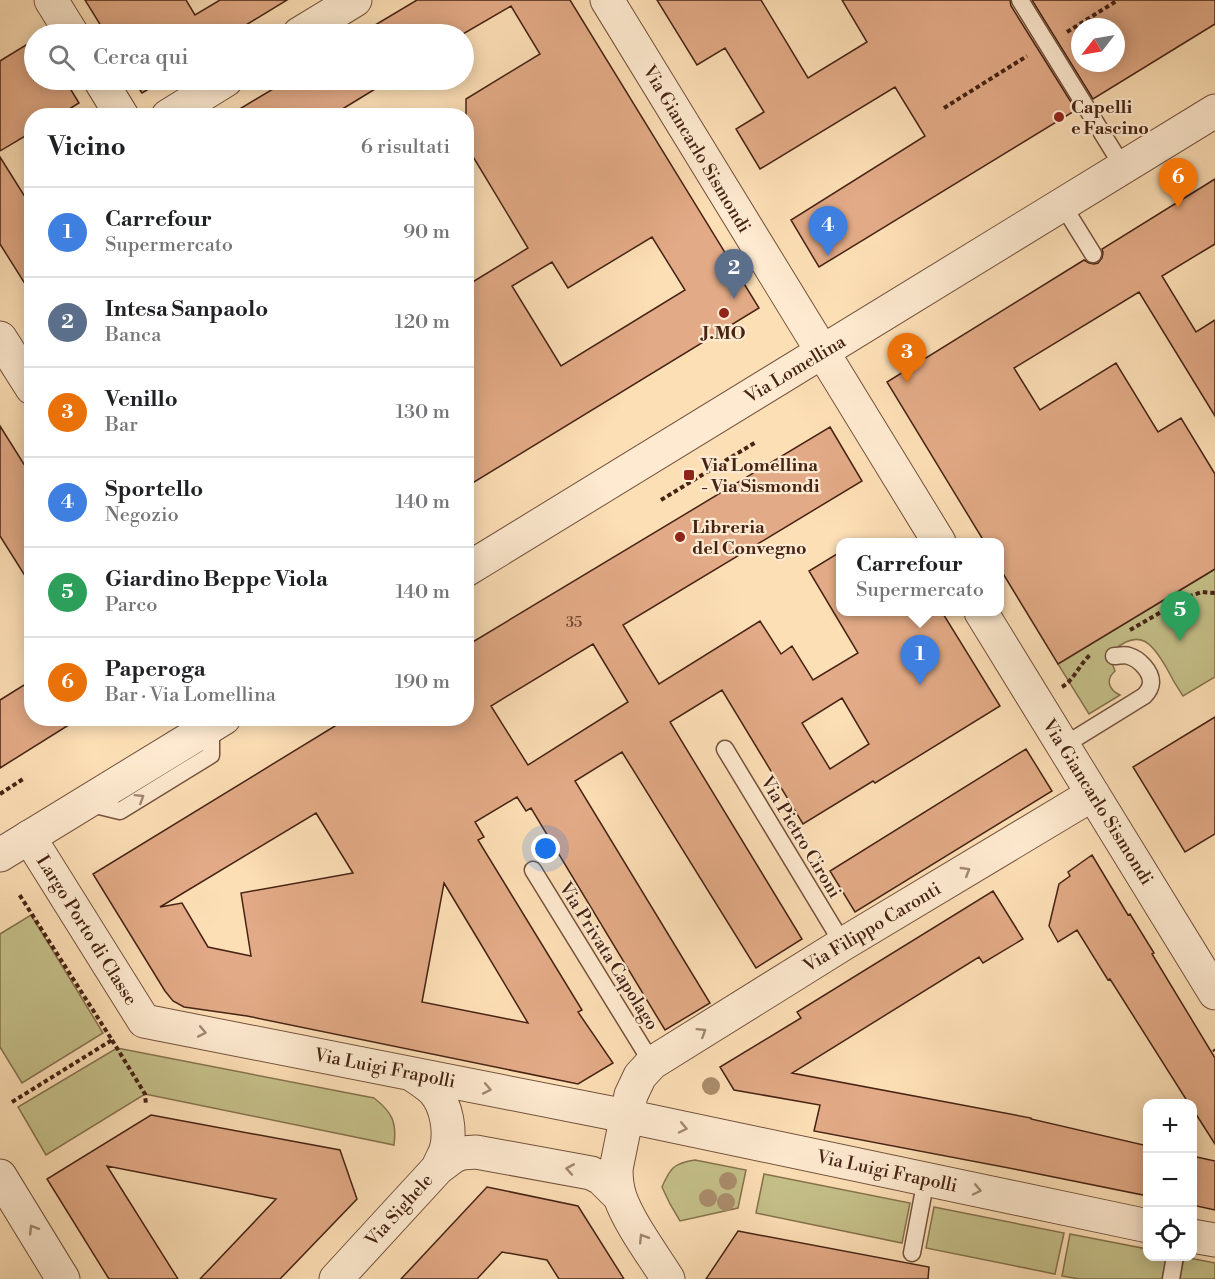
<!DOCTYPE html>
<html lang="it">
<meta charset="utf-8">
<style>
:root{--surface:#fff;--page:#f2f2f2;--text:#202124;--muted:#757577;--line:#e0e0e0;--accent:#2563eb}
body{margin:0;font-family:"Libre Bodoni",serif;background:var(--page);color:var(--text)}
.controls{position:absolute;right:18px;bottom:18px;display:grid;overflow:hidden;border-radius:12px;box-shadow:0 3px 15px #0003}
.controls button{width:54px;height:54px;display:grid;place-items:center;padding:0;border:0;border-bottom:2px solid var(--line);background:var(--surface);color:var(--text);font:30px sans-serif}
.compass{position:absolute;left:1071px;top:18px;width:54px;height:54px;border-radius:50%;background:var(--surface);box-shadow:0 3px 15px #0003;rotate:239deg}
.you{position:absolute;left:546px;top:849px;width:21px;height:21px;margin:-15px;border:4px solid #fff;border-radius:50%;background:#1a73e8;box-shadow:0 0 0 9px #1a73e833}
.badge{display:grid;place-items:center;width:39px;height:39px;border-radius:50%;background:var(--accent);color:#fff;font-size:20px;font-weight:700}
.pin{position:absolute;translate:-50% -50px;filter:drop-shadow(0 2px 3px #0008)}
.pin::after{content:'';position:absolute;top:32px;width:21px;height:18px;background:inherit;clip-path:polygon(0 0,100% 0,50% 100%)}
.popup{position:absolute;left:836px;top:538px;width:168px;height:78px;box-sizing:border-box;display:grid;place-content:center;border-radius:12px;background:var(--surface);filter:drop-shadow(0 2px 4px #0005);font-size:20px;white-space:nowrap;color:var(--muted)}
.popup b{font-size:22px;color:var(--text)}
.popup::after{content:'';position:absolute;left:50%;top:100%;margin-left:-12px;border:12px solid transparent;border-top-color:var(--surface)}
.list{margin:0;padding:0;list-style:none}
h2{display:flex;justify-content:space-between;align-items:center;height:78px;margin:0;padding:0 24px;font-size:26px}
h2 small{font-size:20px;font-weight:400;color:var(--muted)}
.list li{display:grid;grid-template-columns:39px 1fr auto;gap:18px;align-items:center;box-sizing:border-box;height:90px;padding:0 24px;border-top:2px solid var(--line)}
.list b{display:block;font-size:22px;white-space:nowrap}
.list p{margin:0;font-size:20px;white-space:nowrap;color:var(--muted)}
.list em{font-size:20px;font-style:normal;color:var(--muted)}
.icon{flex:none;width:33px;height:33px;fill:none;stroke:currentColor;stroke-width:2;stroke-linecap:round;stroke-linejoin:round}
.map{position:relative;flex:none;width:1215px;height:1279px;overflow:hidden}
.search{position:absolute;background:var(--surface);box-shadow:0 3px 15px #0003;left:24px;top:24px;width:450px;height:66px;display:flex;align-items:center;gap:15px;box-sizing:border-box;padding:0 21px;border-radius:33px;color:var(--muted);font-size:22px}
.panel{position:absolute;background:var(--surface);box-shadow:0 3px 15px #0003;left:24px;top:108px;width:450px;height:618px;border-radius:24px}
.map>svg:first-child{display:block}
</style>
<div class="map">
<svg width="1215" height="1279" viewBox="0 0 1215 1279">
<rect width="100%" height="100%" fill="#fddfb6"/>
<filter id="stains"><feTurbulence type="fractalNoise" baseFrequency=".00333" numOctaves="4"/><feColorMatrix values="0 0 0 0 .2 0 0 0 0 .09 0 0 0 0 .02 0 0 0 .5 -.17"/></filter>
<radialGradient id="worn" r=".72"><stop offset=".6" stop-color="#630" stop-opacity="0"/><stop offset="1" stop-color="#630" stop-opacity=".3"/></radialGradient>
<!-- green -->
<path fill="#c5c089" stroke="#86724e" stroke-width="1.5" d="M1215,569V677L1183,696C1177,687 1171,677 1166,667C1152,643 1140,628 1114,650L1112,663L1115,671C1105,680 1109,690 1120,695L1089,714L1058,664Z
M31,915L103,1033L22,1083L0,1047V934Z
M117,1048L374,1098C392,1112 397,1122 394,1145L145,1094L46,1155L18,1107Z
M695,1160L746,1170L738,1208L680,1221L670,1204L662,1187C670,1168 674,1163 695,1160Z
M764,1174L910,1203L902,1243L756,1213Z
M934,1207L1064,1233L1055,1274L926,1248Z
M1070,1234L1147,1249L1148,1256L1167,1257L1162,1279H1079L1062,1276Z
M1184,1257L1215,1263V1279H1180Z"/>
<!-- building -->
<path fill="#e2aa86" stroke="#462314" stroke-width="1.5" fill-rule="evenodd" d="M85,0H186L195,15L220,0H287L231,34H106Z
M417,0H570L759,308L466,487V286L528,248L466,145V99L540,54L511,6L463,34H360ZM652,237L685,290L561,366L512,286L552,262L568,288Z
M657,0H761L808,78L867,42L842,0H1010L1011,6L1076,110L819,267L791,220L925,136L895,87L760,169L736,129L764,112L725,48L697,65Z
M1032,0H1215V24L1093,99ZM1080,27H1116V63H1080Z
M34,40V80H65L79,103L58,116H32V132L0,151V61Z
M133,80H164L142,93Z
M288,80H390L331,116H228Z
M0,157L32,208V295L0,244Z
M1215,179V244L1162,276L1196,332L1215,320V416L1139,292L1014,368L1040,410L1116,363L1158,432L1181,418L1215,474V569L1058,664L999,567V543H985L887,382L1084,260L1089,263L1094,264L1098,263L1102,258L1103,253L1102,249Z
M0,426L32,477V587L0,536Z
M830,427L862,481L623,625L659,684L760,621L781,654L792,646L813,680L858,653L809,571L840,552V612H942L1000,706L875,783L873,781L803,824L722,690L670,722L802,939L756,968L622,752L575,781L710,1003L665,1030L531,808L526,811L517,797L475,822L484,837L478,840L582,1010L578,1012L613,1063L578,1084L247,1016L184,1007L173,1001L165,991L93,874L348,718H466V646ZM593,644L628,702L528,765L491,706ZM842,698L869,744L830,769L802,723ZM316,813L353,873L241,893L251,956L208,947L182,903L160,907ZM444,883L479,941L528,1023L422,1002Z
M32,680V718H80L0,768V700Z
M1215,717V834L1185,852L1133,767Z
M1026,749L1052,791L855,912L830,871Z
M1092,855L1128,915L1130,914L1154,953L1152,954L1215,1058V1144L1192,1108V1104H1189L1110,979L1108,980L1077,930L1058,942L1049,926L1059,884L1070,876L1068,872Z
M993,891L1023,939L983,963L979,957L792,1073L1031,1118V1119L1148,1146V1196L1019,1170L814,1131L820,1105L734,1090L720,1067L801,1018L797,1012Z
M151,1115L340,1150L357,1199L280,1279H200L276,1199L107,1166L178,1279H109L47,1179Z
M1192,1156L1215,1161V1210L1192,1205Z
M487,1187L578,1206L624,1279H559L547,1260L502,1252L477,1279H401Z
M738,1231L929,1267L928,1279H706Z"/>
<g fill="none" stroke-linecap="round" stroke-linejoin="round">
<defs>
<path id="service" d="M1020,0L1123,167
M1062,204L1093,254
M1063,746L1144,696C1148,692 1151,688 1151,682C1151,671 1139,659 1129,656C1124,654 1119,656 1114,656
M725,749L843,944
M87,803L120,811L211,755V726
M533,870L652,1063
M912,1253L926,1179
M1171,1279L1175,1256"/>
<path id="minor" d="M51,0L72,34
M607,0L939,542
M299,34L355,0
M100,80L122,116
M168,116L226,80
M0,338L32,388
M981,612L1215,993
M29,837L144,1021L626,1116L1148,1226
M411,1074C419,1079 427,1084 434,1091C447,1106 451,1132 446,1150C444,1156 440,1162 438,1168
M1192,1236L1215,1240
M336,1279L438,1168L454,1156L462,1153L476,1152L591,1173L601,1178L620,1197
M668,1279C653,1255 629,1223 620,1197C617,1188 616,1178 616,1169L631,1095L640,1076L652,1063L843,944L1093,794"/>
<path id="tertiary" d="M466,570L1215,111
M0,855L224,718
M0,1176L63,1279"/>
</defs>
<!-- service casing -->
<use href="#service" stroke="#74523c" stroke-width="19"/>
<!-- minor casing -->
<use href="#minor" stroke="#74523c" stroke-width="35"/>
<!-- tertiary casing -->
<use href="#tertiary" stroke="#74523c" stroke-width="35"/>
<!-- path -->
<path stroke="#462314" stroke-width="4" stroke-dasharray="4.5 3" stroke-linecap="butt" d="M1067,32L1118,0
M944,108L1027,56
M661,500L756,442
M1130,630L1187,597L1202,592L1215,593
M1062,687C1074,680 1079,665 1090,655
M0,794L23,779
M112,1040L145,1094L146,1105
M1214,1049L1215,1051
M12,1102L112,1040L19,894"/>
<!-- service -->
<use href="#service" stroke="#feead0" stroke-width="16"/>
<!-- minor -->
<use href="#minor" stroke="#feead0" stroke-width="33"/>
<!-- tertiary -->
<use href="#tertiary" stroke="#feead0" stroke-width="33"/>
</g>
<!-- trees -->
<g fill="#aa8d6d">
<circle cx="711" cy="1086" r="9"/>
<circle cx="728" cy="1181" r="9"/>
<circle cx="708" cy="1198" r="9"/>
<circle cx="726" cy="1202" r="9"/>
</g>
<!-- one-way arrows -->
<defs><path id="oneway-chevron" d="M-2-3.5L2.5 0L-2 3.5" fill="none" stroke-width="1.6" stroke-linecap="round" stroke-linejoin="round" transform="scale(1.5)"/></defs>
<g stroke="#a28672">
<use href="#oneway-chevron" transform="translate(140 798) rotate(-32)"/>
<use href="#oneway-chevron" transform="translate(966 871) rotate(-31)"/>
<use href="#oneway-chevron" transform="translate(202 1032) rotate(11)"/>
<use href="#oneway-chevron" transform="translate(702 1032) rotate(-32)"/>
<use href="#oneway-chevron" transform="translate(487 1089) rotate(11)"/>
<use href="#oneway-chevron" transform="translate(683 1128) rotate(12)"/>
<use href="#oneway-chevron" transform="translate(570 1169) rotate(-170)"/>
<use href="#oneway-chevron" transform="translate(977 1190) rotate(12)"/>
<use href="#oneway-chevron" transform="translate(33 1229) rotate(-122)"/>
<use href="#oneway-chevron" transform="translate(643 1238) rotate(-122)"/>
</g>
<!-- markers -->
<g fill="#8f2418" stroke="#feead0" stroke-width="2">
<circle cx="1059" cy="117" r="6"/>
<circle cx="724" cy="313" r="6"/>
<rect x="683" y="469" width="12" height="12" rx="3"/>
<circle cx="680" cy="537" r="6"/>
</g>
<g text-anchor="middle" stroke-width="4.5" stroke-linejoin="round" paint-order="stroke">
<!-- number labels -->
<g font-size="15" fill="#6d4530">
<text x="574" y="627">35</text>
</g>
<!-- poi labels -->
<g font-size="18" font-weight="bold" fill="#462314" stroke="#feead0" text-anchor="start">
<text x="1071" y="113">Capelli<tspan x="1071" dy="21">e Fascino</tspan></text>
<text x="724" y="339" text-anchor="middle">J.MO</text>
<text x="701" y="471">Via Lomellina<tspan x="701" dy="21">- Via Sismondi</tspan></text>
<text x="692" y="533">Libreria<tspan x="692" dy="21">del Convegno</tspan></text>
</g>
<!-- street labels -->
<g font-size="18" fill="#462314" stroke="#feead0">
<text transform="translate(697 149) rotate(59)" y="6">Via Giancarlo Sismondi</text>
<text transform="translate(795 369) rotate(-31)" y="6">Via Lomellina</text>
<text transform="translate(1098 802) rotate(58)" y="6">Via Giancarlo Sismondi</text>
<text transform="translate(801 837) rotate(59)" y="6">Via Pietro Cironi</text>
<text transform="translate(872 927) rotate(-31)" y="6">Via Filippo Caronti</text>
<text transform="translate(87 930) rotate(58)" y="6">Largo Porto di Classe</text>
<text transform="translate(609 956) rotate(58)" y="6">Via Privata Capolago</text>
<text transform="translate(385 1068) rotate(11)" y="6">Via Luigi Frapolli</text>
<text transform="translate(887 1171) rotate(12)" y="6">Via Luigi Frapolli</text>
<text transform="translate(399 1210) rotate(-48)" y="6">Via Sighele</text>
</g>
</g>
<rect width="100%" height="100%" filter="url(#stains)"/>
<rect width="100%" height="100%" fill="url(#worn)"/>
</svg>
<div class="controls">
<button>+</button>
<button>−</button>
<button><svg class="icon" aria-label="locate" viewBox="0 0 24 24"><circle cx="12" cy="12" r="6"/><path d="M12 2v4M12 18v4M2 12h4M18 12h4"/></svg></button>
</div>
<svg class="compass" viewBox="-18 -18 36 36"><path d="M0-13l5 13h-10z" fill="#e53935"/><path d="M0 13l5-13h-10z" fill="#757577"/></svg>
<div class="you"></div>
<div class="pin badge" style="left:920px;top:685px;background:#3f7fe0">1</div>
<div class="popup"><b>Carrefour</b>Supermercato</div>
<div class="pin badge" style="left:734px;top:299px;background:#5c6f8a">2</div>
<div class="pin badge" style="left:907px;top:383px;background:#e8710a">3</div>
<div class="pin badge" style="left:828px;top:256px;background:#3f7fe0">4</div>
<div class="pin badge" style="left:1180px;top:641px;background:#2e9e5b">5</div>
<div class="pin badge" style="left:1178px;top:208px;background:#e8710a">6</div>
<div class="search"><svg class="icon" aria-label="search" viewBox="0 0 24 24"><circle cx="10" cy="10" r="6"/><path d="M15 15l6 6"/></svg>Cerca qui</div>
<section class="panel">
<h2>Vicino<small>6 risultati</small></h2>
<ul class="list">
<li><span class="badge" style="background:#3f7fe0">1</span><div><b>Carrefour</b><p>Supermercato</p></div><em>90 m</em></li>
<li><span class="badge" style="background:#5c6f8a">2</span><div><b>Intesa Sanpaolo</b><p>Banca</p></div><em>120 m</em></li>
<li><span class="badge" style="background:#e8710a">3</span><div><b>Venillo</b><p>Bar</p></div><em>130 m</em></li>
<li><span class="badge" style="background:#3f7fe0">4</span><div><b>Sportello</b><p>Negozio</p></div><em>140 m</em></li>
<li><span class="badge" style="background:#2e9e5b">5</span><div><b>Giardino Beppe Viola</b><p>Parco</p></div><em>140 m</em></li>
<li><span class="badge" style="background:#e8710a">6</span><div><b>Paperoga</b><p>Bar · Via Lomellina</p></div><em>190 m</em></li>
</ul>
</section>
</div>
